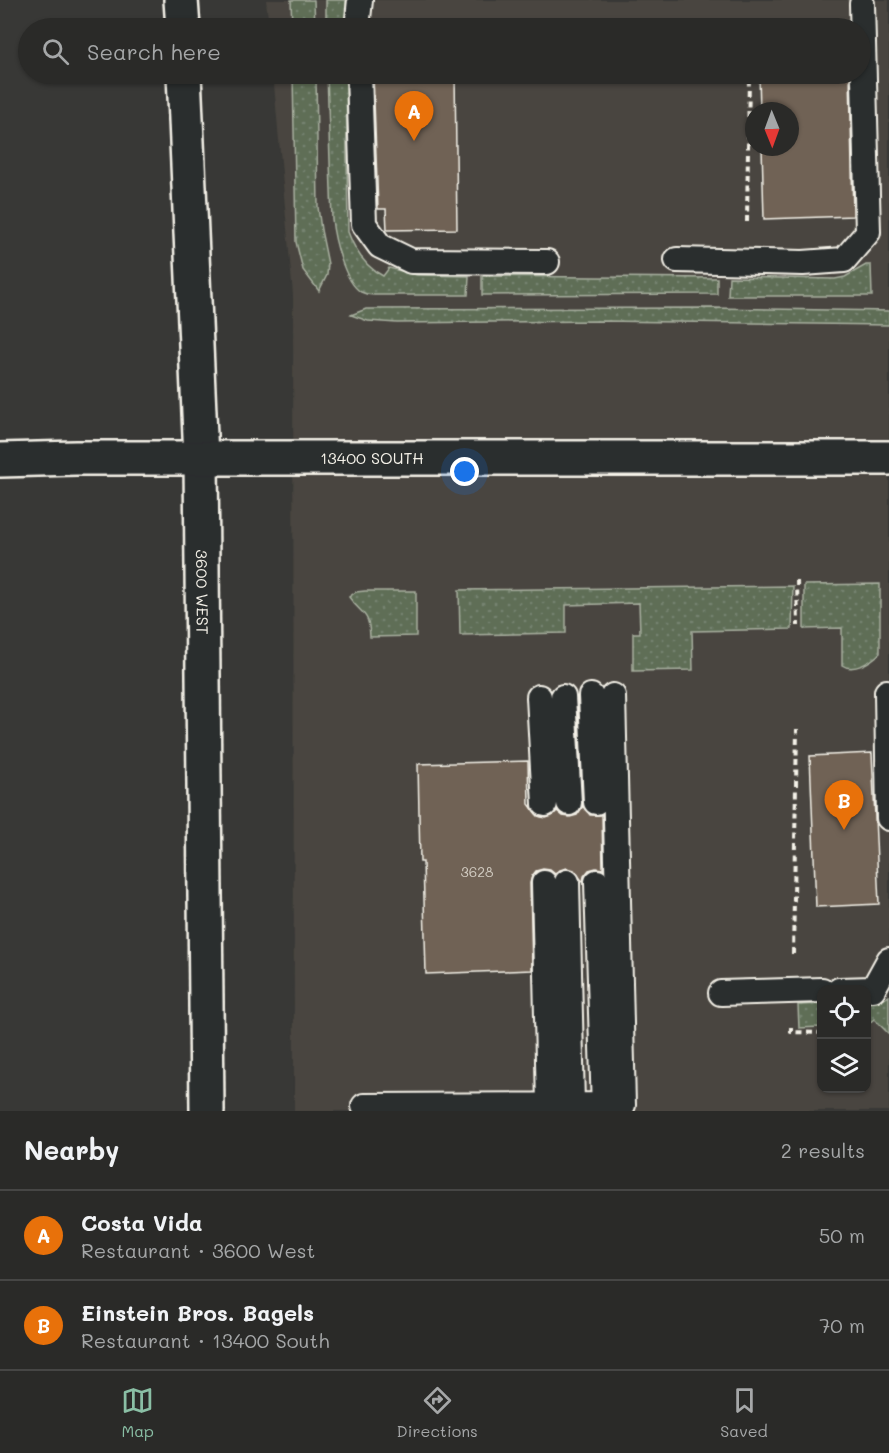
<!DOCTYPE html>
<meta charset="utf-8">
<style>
:root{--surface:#2a2a28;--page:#323230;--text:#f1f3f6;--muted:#a5a7a8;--line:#464645;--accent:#8abfa5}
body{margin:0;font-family:Mali,sans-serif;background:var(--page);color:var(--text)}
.controls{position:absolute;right:18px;bottom:18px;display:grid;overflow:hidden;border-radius:12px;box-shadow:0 2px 4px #0004}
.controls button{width:54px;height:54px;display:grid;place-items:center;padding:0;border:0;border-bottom:2px solid var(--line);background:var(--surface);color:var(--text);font:30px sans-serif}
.compass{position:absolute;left:745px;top:102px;width:54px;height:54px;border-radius:50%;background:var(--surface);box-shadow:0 2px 4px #0004;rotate:179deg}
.you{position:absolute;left:465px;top:472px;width:21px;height:21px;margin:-15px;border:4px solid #fff;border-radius:50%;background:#1a73e8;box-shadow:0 0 0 9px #1a73e833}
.badge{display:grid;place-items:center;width:39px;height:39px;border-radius:50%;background:var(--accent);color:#fff;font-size:20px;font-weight:700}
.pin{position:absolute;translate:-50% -50px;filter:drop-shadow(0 2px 3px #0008)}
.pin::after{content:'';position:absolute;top:32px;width:21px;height:18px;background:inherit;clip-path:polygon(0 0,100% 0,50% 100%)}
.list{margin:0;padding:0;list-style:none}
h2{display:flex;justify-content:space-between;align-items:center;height:78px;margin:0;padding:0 24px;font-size:26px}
h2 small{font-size:20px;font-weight:400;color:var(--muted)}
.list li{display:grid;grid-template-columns:39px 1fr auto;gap:18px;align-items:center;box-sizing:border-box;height:90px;padding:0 24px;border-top:2px solid var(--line)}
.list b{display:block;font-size:22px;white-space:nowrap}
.list p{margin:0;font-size:20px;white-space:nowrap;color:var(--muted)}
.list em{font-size:20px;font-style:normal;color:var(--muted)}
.icon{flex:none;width:33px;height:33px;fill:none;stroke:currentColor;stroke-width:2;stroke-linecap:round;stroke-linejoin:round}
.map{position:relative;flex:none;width:889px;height:1111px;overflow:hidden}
.search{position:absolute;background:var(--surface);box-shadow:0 2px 4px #0004;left:18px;right:18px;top:18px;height:66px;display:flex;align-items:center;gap:15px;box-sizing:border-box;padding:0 21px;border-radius:33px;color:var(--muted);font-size:22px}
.sheet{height:258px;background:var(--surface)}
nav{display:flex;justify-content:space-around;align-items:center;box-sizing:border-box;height:84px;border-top:2px solid var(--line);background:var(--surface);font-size:16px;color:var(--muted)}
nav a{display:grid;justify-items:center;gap:3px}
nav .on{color:var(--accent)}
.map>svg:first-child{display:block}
</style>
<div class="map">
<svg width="889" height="1111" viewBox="0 0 889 1111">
<defs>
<pattern id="grass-dots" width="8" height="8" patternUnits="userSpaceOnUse" patternTransform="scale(1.5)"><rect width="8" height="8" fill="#5e6e57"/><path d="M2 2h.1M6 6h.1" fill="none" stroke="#76836f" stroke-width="1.8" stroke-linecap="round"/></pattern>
</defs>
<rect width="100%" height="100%" fill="#383836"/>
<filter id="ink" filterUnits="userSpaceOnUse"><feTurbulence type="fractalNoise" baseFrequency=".0167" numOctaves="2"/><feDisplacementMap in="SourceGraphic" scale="12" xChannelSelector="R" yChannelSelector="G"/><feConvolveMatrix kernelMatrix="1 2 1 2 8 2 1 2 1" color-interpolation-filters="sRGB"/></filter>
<g filter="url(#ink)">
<!-- built -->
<path fill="#48453f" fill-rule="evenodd" d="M266,0H889V1111H294L293,295L273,74H860V28H269ZM754,111H790V147H754ZM822,990H866V1088H822Z"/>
<!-- grass -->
<path fill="url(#grass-dots)" stroke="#a9b0a0" stroke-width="1.5" d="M291,0H314L315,28H292Z
M326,0H346V28H326Z
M293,74H316L318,207L321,230L328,264L327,275L319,291L303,270L296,242Z
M327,74H346L348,232C355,251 365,267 383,276L389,268L417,275L469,276L468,295H374C370,295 365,294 361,292C344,282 334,238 332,219Z
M866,265H871L872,296H728L729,277L835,279L845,277Z
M482,276L717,278V294L482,295Z
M713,308L889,311V325L601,321L397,323L368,321L351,315L366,309Z
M880,584V653C871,662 853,673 842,665V628L804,629V585Z
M793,586L792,629L692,631L693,670L633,671V633H640L639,603L566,605V633L460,635L459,590Z
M365,591H416V636L370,637C369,610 362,616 349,597L356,592Z
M889,996V1034L874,1019L866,1026L867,1003L882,1000Z
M821,1004V1027L799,1028L798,1005Z"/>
<!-- building -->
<path fill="#6f6255" stroke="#f4f1e8" stroke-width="1.5" d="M373,74H455L457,229L387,230L386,209H378Z
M759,74H850L853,216L764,219L762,147H790V111H760Z
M872,753L879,904L816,907L810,756Z
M528,761L529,804L538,816L546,818L552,816L557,811L563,816L570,817L577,815L583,806L590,815H602L603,869L596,868L589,870L584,876L583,882L574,870L567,868L560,870L555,874L550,870L543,869L536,871L532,876L530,883L532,970L426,974L423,862H420L418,764Z"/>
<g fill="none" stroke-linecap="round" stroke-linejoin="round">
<defs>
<path id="service" d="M357,28L360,0
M359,74L364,224L380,246L411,261L547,262
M677,260L803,263L844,260L868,232L862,4
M887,692L889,818
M591,696L596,802
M613,696L623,1105
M539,697L545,804
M563,697L569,803
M567,882L572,1106
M597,882L604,1111
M544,883L549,1105
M839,990L873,989L889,960
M721,993L822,990
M364,1106L604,1105"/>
<path id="tertiary" d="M181,0L183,28
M184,74L201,458"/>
<g id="secondary">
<path id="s1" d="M201,458L207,1111"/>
<path id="s2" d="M0,460L76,458H889"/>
</g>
</defs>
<!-- service casing -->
<use href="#service" stroke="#f4f1e8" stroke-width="28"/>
<!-- tertiary casing -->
<use href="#tertiary" stroke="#f4f1e8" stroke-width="38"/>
<!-- secondary casing -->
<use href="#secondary" stroke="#f4f1e8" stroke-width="38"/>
<!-- path -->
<path stroke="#f4f1e8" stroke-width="4" stroke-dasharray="6 4.5" stroke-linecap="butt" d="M747,222L749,74
M797,580L798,626
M793,954L797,729
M791,1027V1032L822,1033"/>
<!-- service -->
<use href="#service" stroke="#2a2d2e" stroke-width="24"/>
<!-- tertiary -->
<use href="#tertiary" stroke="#2a2d2e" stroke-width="33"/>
<!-- secondary -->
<use href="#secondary" stroke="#2a2d2e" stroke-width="33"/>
</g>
</g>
<g text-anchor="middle" stroke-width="4.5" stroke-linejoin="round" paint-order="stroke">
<!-- number labels -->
<g font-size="14" fill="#d3cdc3">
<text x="477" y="877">3628</text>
</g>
<!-- street labels -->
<g font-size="16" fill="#f4f1e8" stroke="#2a2d2e">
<text dy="6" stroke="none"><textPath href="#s2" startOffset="372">13400 SOUTH</textPath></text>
<text dy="6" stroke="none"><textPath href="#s1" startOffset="134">3600 WEST</textPath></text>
</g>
</g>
</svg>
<div class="controls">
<button><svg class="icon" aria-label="locate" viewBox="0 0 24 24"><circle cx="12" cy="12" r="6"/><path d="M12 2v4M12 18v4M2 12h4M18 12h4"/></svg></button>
<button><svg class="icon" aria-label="layers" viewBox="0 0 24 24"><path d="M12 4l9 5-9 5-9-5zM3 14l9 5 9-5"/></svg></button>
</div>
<svg class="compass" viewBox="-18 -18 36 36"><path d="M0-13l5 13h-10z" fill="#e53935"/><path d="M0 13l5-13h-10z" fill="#a5a7a8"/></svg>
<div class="you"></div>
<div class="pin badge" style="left:414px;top:141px;background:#e8710a">A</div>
<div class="pin badge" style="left:844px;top:830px;background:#e8710a">B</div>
<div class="search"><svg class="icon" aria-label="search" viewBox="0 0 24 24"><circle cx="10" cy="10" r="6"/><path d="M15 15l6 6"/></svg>Search here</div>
</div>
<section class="sheet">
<h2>Nearby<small>2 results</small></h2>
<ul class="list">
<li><span class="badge" style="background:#e8710a">A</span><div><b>Costa Vida</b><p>Restaurant · 3600 West</p></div><em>50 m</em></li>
<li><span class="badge" style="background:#e8710a">B</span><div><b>Einstein Bros. Bagels</b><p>Restaurant · 13400 South</p></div><em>70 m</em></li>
</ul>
</section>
<nav>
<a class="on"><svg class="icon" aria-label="map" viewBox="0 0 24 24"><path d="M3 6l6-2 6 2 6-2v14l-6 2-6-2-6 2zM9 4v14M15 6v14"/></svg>Map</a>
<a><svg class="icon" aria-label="directions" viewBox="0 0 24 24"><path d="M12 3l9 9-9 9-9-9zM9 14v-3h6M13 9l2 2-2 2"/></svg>Directions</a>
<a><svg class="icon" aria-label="saved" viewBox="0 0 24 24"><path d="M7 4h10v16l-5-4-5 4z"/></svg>Saved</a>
</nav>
